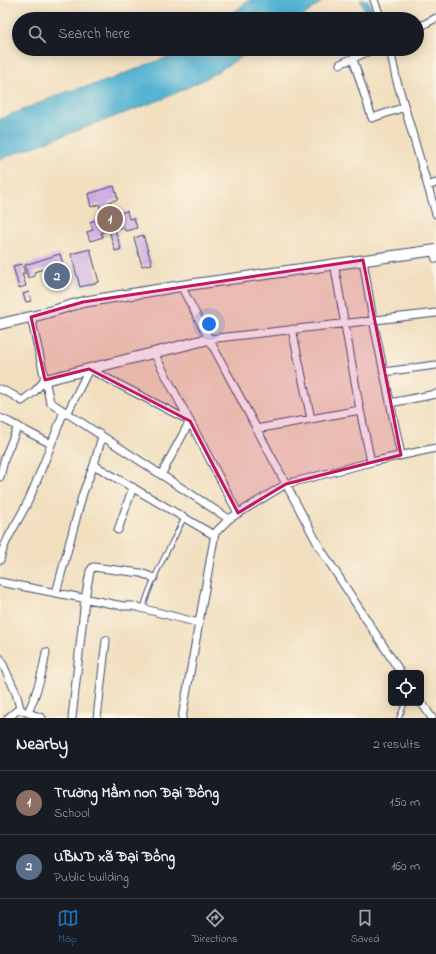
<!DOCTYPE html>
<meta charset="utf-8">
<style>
:root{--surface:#171b24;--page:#20242c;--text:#f1f3f6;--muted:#9ea1a6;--line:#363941;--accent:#1f6fb2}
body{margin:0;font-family:"Indie Flower",sans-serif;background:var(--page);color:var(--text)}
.controls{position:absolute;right:12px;bottom:12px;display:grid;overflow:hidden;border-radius:6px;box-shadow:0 2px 10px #0003}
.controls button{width:36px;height:36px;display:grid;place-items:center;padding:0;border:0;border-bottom:1px solid var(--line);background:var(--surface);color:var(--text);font:20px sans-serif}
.you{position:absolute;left:209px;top:324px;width:14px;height:14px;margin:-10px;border:3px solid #fff;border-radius:50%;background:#1a73e8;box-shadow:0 0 0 6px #1a73e833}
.badge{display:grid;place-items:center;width:26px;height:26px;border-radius:50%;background:var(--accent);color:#fff;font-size:13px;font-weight:700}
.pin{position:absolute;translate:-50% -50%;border:2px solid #fff;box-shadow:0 1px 4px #0006}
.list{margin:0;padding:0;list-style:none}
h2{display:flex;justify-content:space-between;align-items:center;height:52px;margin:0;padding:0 16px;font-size:17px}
h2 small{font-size:13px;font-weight:400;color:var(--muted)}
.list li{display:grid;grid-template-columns:26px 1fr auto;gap:12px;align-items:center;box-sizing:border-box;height:64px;padding:0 16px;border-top:1px solid var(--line)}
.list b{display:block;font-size:15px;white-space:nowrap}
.list p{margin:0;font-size:13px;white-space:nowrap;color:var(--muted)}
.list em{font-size:13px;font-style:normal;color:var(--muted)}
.icon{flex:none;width:22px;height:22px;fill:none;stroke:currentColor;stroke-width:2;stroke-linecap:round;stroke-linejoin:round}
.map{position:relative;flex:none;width:436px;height:718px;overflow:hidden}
.search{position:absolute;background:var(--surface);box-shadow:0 2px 10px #0003;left:12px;right:12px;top:12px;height:44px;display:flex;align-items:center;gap:10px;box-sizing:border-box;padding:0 14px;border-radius:22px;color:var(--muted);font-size:15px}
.sheet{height:180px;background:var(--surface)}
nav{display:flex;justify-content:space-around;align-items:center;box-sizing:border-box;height:56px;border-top:1px solid var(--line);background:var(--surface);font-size:11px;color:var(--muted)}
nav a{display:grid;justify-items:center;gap:2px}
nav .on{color:var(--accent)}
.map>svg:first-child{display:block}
</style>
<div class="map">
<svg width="436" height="718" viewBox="0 0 436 718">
<rect width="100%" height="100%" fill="#fcf5e5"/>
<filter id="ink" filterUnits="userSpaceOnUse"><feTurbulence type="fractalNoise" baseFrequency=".025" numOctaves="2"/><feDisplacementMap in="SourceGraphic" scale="8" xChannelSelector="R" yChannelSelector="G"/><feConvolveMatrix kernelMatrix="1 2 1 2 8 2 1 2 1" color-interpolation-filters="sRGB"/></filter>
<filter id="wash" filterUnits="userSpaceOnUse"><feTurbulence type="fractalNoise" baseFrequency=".012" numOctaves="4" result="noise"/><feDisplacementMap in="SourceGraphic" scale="16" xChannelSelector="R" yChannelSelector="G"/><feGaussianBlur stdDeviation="0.9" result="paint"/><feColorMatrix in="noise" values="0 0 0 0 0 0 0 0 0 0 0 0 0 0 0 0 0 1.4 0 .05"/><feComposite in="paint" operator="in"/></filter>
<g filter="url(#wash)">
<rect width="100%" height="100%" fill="#f1dfbf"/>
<!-- water -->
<path fill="#54b4d3" stroke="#387298" d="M250,0H324L299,19H225Z
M360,0H368L375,19H369Z
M187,49H255L205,79L165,98L0,159V119L66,92L104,82L146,65L178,54Z"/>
<g id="blocks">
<!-- building -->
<path fill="#cdaae2" d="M114,186L118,199L109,202L114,215L127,211L129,219L134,218L137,228L125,231L124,227L115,229L121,249L115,251L109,230L101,233L103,237L90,241L87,232L93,230L90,222L103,218L99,204L91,207L88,194Z
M143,235L152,264L142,266L134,238Z
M90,249L99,282L80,287L71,254Z
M60,254L64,267L58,269L56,265L34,272L35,276L28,278L25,265Z
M22,264L25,273L22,274L26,286L19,288L13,266Z
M29,292L31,301L26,302L23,294Z"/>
</g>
</g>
<g filter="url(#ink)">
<use href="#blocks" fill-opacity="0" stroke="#3b496d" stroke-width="1"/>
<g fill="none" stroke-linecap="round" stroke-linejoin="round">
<defs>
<path id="lane" d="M143,609C152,576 170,548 184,518
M399,718L405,703"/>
<path id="street" d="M374,0L381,19
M417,28L436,18
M390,49L396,78L436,214
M353,59L372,118L405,107
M340,64L374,49
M428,186L436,183
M433,251L436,259
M363,260L373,320L401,455
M334,263L360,410L371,462
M181,286L286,484L371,462L436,448
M31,317L50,402L229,519
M292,329L311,419
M209,339L436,313
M154,353L238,513
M384,372L436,365
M0,389L13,395L22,401L34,392L45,380
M390,403L436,394
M67,414L89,369L190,421L161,475
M0,418L9,422L51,444
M256,429L360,410
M94,465L212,534L215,533
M0,477L5,457L18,426
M118,530L133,487
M0,560C5,537 21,518 30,497C42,469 53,440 64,411
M0,582L123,606H133L199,623
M56,593L83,493L94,465L102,436
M0,658L16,693L20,708L23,711L42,718
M421,702L432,718
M28,713C37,692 43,675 46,652
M8,718L20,708
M72,718L85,599L90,571L93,567L141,573L154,578
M97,718L106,640
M182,718L215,533L229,519L286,484L320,548L401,673"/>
<path id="secondary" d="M0,324L39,315L83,302L181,286L436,250
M45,380L209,339"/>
</defs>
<!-- lane casing -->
<use href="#lane" stroke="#3b496d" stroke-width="5.5"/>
<!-- street casing -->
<use href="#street" stroke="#3b496d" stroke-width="9"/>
<!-- secondary casing -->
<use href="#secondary" stroke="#3b496d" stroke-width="12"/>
<!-- lane -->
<use href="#lane" stroke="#fff" stroke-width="3.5"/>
<!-- street -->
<use href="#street" stroke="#fff" stroke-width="7"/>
<!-- secondary -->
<use href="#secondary" stroke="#fff" stroke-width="10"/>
</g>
</g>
<!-- marked area -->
<path fill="#c2185b" fill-opacity="0.2" stroke="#c2185b" stroke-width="3" stroke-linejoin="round" d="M363,260L401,455L286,484L238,513L190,421L89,369L45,380L31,317L83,302Z"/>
</svg>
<div class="controls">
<button><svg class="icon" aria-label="locate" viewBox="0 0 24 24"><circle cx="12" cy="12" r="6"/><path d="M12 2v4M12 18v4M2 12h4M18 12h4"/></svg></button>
</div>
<div class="you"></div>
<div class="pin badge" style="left:110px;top:219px;background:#8d6e63">1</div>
<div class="pin badge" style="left:57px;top:276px;background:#5c6f8a">2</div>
<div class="search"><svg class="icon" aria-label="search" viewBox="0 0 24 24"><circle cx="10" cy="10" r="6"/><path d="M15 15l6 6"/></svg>Search here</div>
</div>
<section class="sheet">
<h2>Nearby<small>2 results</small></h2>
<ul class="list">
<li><span class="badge" style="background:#8d6e63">1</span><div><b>Trường Mầm non Đại Đồng</b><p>School</p></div><em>150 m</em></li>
<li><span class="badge" style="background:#5c6f8a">2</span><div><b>UBND xã Đại Đồng</b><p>Public building</p></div><em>160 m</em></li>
</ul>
</section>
<nav>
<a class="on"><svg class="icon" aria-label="map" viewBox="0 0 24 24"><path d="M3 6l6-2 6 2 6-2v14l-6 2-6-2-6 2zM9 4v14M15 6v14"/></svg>Map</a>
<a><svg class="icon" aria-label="directions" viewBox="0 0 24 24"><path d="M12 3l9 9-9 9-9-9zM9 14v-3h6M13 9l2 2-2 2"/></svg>Directions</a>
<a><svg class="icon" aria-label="saved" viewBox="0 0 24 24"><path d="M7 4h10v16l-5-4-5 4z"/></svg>Saved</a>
</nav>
